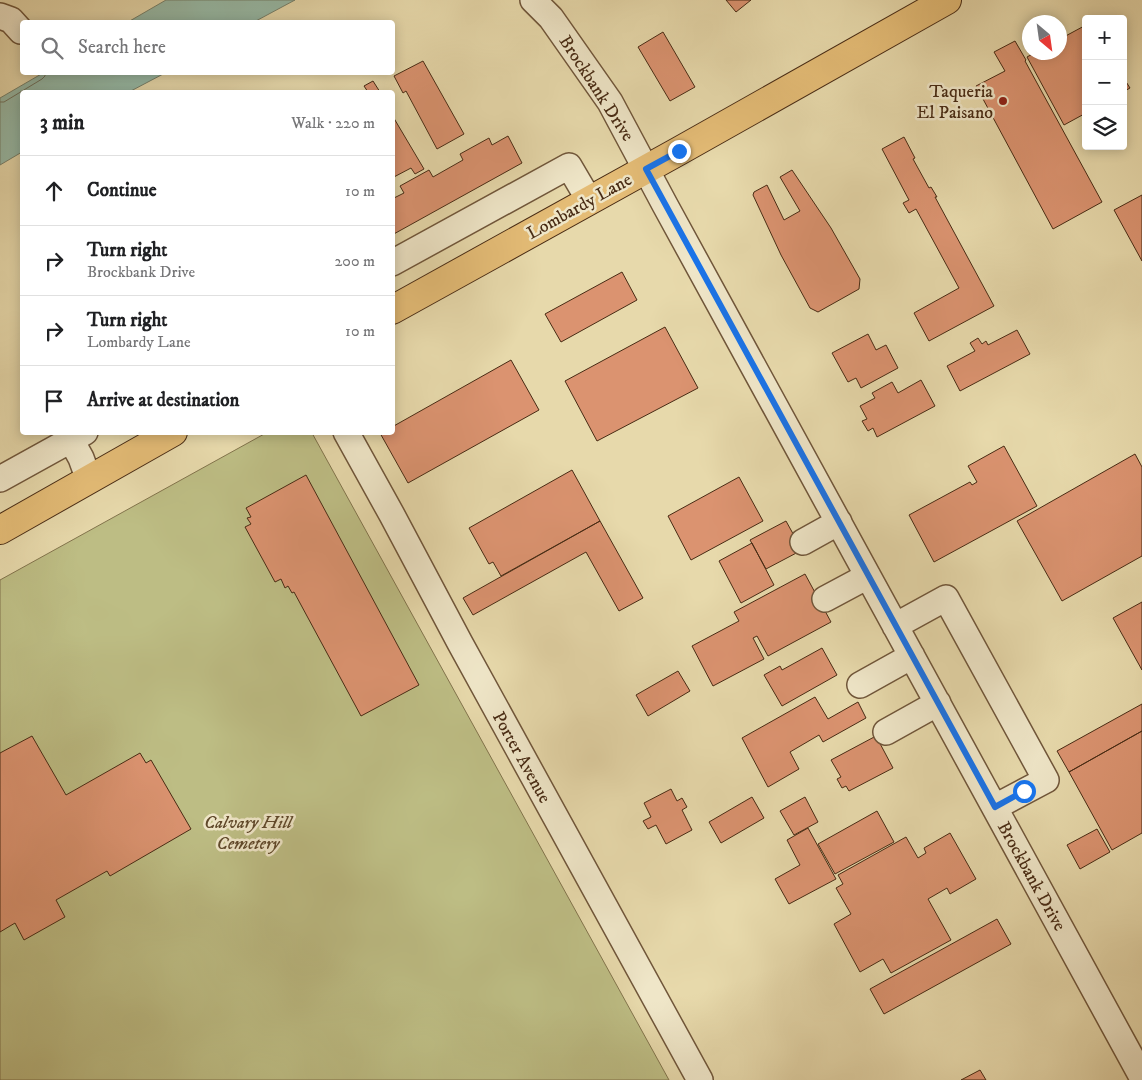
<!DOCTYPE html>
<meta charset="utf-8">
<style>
:root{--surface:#fff;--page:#f2f2f2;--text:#202124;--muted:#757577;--line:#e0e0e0}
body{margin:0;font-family:"IM FELL DW Pica",serif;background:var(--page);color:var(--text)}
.controls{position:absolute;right:15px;top:15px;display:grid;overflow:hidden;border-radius:5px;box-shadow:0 2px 12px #0003}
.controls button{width:45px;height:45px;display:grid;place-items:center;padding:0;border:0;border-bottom:1px solid var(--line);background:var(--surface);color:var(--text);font:25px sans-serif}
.compass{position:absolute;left:1022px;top:15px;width:45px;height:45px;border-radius:50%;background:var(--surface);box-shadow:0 2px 12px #0003;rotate:151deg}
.stop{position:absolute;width:15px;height:15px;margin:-11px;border:4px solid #1a73e8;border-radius:50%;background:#fff}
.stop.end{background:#1a73e8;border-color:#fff;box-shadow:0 1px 5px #0008}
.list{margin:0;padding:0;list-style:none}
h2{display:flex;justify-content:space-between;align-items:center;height:65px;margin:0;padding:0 20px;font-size:21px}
h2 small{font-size:16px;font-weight:400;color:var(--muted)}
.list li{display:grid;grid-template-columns:32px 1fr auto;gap:15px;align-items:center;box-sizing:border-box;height:70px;padding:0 20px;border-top:1px solid var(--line)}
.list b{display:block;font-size:19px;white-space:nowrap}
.list p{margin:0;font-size:16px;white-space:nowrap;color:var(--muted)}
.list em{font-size:16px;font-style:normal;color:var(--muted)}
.icon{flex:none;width:28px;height:28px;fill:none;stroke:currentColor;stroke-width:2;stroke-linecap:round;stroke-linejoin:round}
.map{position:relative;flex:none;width:1142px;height:1080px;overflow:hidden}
.search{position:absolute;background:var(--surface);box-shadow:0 2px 12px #0003;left:20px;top:20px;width:375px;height:55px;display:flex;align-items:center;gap:12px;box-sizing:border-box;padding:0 18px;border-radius:5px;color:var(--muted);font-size:19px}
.panel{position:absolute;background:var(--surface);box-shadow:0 2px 12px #0003;left:20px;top:90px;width:375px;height:345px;border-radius:5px}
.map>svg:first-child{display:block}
</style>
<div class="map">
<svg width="1142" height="1080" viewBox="0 0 1142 1080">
<rect width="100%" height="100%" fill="#e7d9ab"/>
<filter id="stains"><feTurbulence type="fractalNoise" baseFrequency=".004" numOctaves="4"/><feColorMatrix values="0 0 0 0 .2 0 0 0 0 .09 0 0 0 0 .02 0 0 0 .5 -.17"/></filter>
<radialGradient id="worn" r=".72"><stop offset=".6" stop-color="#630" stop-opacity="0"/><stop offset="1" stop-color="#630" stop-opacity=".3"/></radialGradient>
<!-- green -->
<path fill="#bdbd84" stroke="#82744c" d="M266,433H312L669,1080H0V580Z"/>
<!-- water -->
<path fill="#97baa7" stroke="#77816c" d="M166,0H295L254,22H128Z
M43,73V72L165,73L129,92H22V152L0,165V98Z"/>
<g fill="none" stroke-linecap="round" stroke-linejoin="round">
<!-- shore -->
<path stroke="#70725e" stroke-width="1" d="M0,102H4L42,79L45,76V72"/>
</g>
<!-- building -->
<path fill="#db9370" stroke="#482b14" d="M726,0H751L736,12Z
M1086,25V113L1064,125L1027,57L1036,52H1060V39Z
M663,32L695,87L670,101L638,47Z
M1015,41L1026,60L1025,61L1102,202L1053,229L976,86L1005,71L994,52Z
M423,61L464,134L437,149L406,91L403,93L394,76Z
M1123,77L1130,88L1123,92Z
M373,81L380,92H368L364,86Z
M392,115L424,169L415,174L411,168L392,178Z
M508,136L522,163L392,235V199L404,193L400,186L429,170L433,177L463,160L460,154L489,138L492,145Z
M904,137L915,158L913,159L929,188L931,187L937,197H935L994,306L929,341L914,313L959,288L916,209L909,213L903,203L909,200L882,149Z
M792,170L831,228L860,279L859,289L818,312L810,308L781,255L753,195L754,192L767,185L784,220L800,211L780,177Z
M1142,195V261L1114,210Z
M622,272L637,300L561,342L545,314Z
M665,327L698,388L597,441L565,381Z
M1017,330L1030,354L960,391L947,366L975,351L970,343L978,338L982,344L986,341L988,345Z
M868,334L876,350L886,345L898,368L861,388L856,378L848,382L832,353Z
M511,360L539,410L408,483L380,433L392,432V427Z
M921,380L935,406L877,437L873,428L868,431L862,421L867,419L860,406L875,398L872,393L892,382L898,393Z
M1004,446L1037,506L934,562L909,515L970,482L972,485L977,482L968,466Z
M1135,454L1142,467V556L1062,601L1017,521Z
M572,470L600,521L501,576L493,562L489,564L469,528Z
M306,475L419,685L361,716L294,592L292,593L288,586L285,588L281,579L275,582L245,527L251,524L247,518L251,517L246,508Z
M739,477L763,521L691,560L668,516Z
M600,521L643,598L619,611L586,552L473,615L463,598Z
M786,521L802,550L766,569L750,540Z
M752,543L774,585L741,603L719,561Z
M805,574L831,622L768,656L757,636L753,638L764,659L713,686L692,646L739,621L734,612Z
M1142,602V670L1113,618Z
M822,648L837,675L782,706L764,675L780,666L782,670Z
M678,671L690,691L648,716L636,695Z
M815,697L828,719L858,702L866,718L823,742L819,735L790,752L799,769L768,787L742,738Z
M1142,704V731L1069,772L1057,751Z
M1142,731V833L1112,850L1069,772Z
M32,736L66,795L140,753L146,763L151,760L191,829L110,876L107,871L56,900L65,917L24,940L15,923L0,932V753Z
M876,736L893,768L849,791L846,786L842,788L837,779L841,777L831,760Z
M671,789L677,801L682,798L687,807L682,810L692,830L666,844L656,825L648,829L643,821L651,817L644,803Z
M752,797L764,818L721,843L709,822Z
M805,797L818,822L794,835L780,811Z
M877,811L894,842L835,874L818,844Z
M808,828L836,879L789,904L775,879L800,865L787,840Z
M1097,829L1110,852L1080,869L1067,845Z
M950,833L976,879L950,894L947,888L928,899L951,940L891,973L883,959L860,972L834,924L851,914L836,888L843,884L838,875L906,837L918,858L926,853L924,848Z
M997,919L1011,944L884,1014L870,989Z
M980,1070L986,1080H961Z"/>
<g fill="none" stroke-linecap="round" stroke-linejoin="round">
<defs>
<path id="minor" d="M533,0L551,18L610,102L665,205L1142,1077
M0,16L11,20L21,31
M392,263L569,166L589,200
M346,432L392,515L460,643L700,1080
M71,440L81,458L89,480
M0,479L85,432
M803,542L839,522
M825,599L868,576
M895,626L946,598L1046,780L995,807
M860,685L912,656
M886,732L938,703"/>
<path id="major" d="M392,310L679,151L947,0
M0,530L173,432"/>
</defs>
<!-- minor casing -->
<use href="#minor" stroke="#70563a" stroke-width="28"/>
<!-- major casing -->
<use href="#major" stroke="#482b14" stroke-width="30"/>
<!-- minor -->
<use href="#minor" stroke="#efe6c8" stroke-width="25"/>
<!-- major -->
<use href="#major" stroke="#e4bc76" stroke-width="28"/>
</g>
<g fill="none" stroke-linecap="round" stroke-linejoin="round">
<!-- route -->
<path stroke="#1a73e8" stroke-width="6" d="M679,151L646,169L995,807L1024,791"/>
</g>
<!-- markers -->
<circle fill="#8f2418" stroke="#efe6c8" stroke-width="2" cx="1003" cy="101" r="5"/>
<g text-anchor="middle" stroke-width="5" stroke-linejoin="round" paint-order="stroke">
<!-- street labels -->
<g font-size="18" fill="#482b14" stroke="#efe6c8">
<text transform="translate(597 88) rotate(57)" y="6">Brockbank Drive</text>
<text transform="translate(579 206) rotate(-29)" y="6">Lombardy Lane</text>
<text transform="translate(522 757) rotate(61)" y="6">Porter Avenue</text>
<text transform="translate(1032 876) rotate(61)" y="6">Brockbank Drive</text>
</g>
<!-- poi labels -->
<g font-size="18" fill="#482b14" stroke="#efe6c8" text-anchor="end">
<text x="993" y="97">Taqueria<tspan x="993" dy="21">El Paisano</tspan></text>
</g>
<!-- park labels -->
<g font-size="18" font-style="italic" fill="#5f482a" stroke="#efe6c8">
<text x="248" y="828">Calvary Hill<tspan x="248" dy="21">Cemetery</tspan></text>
</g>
</g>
<rect width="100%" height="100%" filter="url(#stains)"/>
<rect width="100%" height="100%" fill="url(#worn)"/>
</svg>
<div class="controls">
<button>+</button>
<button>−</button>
<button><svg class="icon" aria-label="layers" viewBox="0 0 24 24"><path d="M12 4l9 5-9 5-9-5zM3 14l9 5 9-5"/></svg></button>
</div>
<svg class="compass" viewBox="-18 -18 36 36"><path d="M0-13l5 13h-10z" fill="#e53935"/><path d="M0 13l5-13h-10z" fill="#757577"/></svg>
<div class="stop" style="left:1024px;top:791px"></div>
<div class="stop end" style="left:679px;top:151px"></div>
<div class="search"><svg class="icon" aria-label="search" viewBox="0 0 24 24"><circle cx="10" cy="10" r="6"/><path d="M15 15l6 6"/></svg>Search here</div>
<section class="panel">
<h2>3 min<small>Walk · 220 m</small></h2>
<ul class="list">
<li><svg class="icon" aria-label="ahead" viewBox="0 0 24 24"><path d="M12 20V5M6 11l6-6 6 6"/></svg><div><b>Continue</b></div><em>10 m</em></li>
<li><svg class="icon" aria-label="right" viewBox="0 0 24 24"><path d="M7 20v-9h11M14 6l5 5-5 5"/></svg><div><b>Turn right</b><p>Brockbank Drive</p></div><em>200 m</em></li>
<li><svg class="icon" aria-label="right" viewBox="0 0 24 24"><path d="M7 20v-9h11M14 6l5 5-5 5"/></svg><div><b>Turn right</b><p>Lombardy Lane</p></div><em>10 m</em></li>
<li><svg class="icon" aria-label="arrive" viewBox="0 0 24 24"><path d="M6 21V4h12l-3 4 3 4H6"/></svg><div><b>Arrive at destination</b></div></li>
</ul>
</section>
</div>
